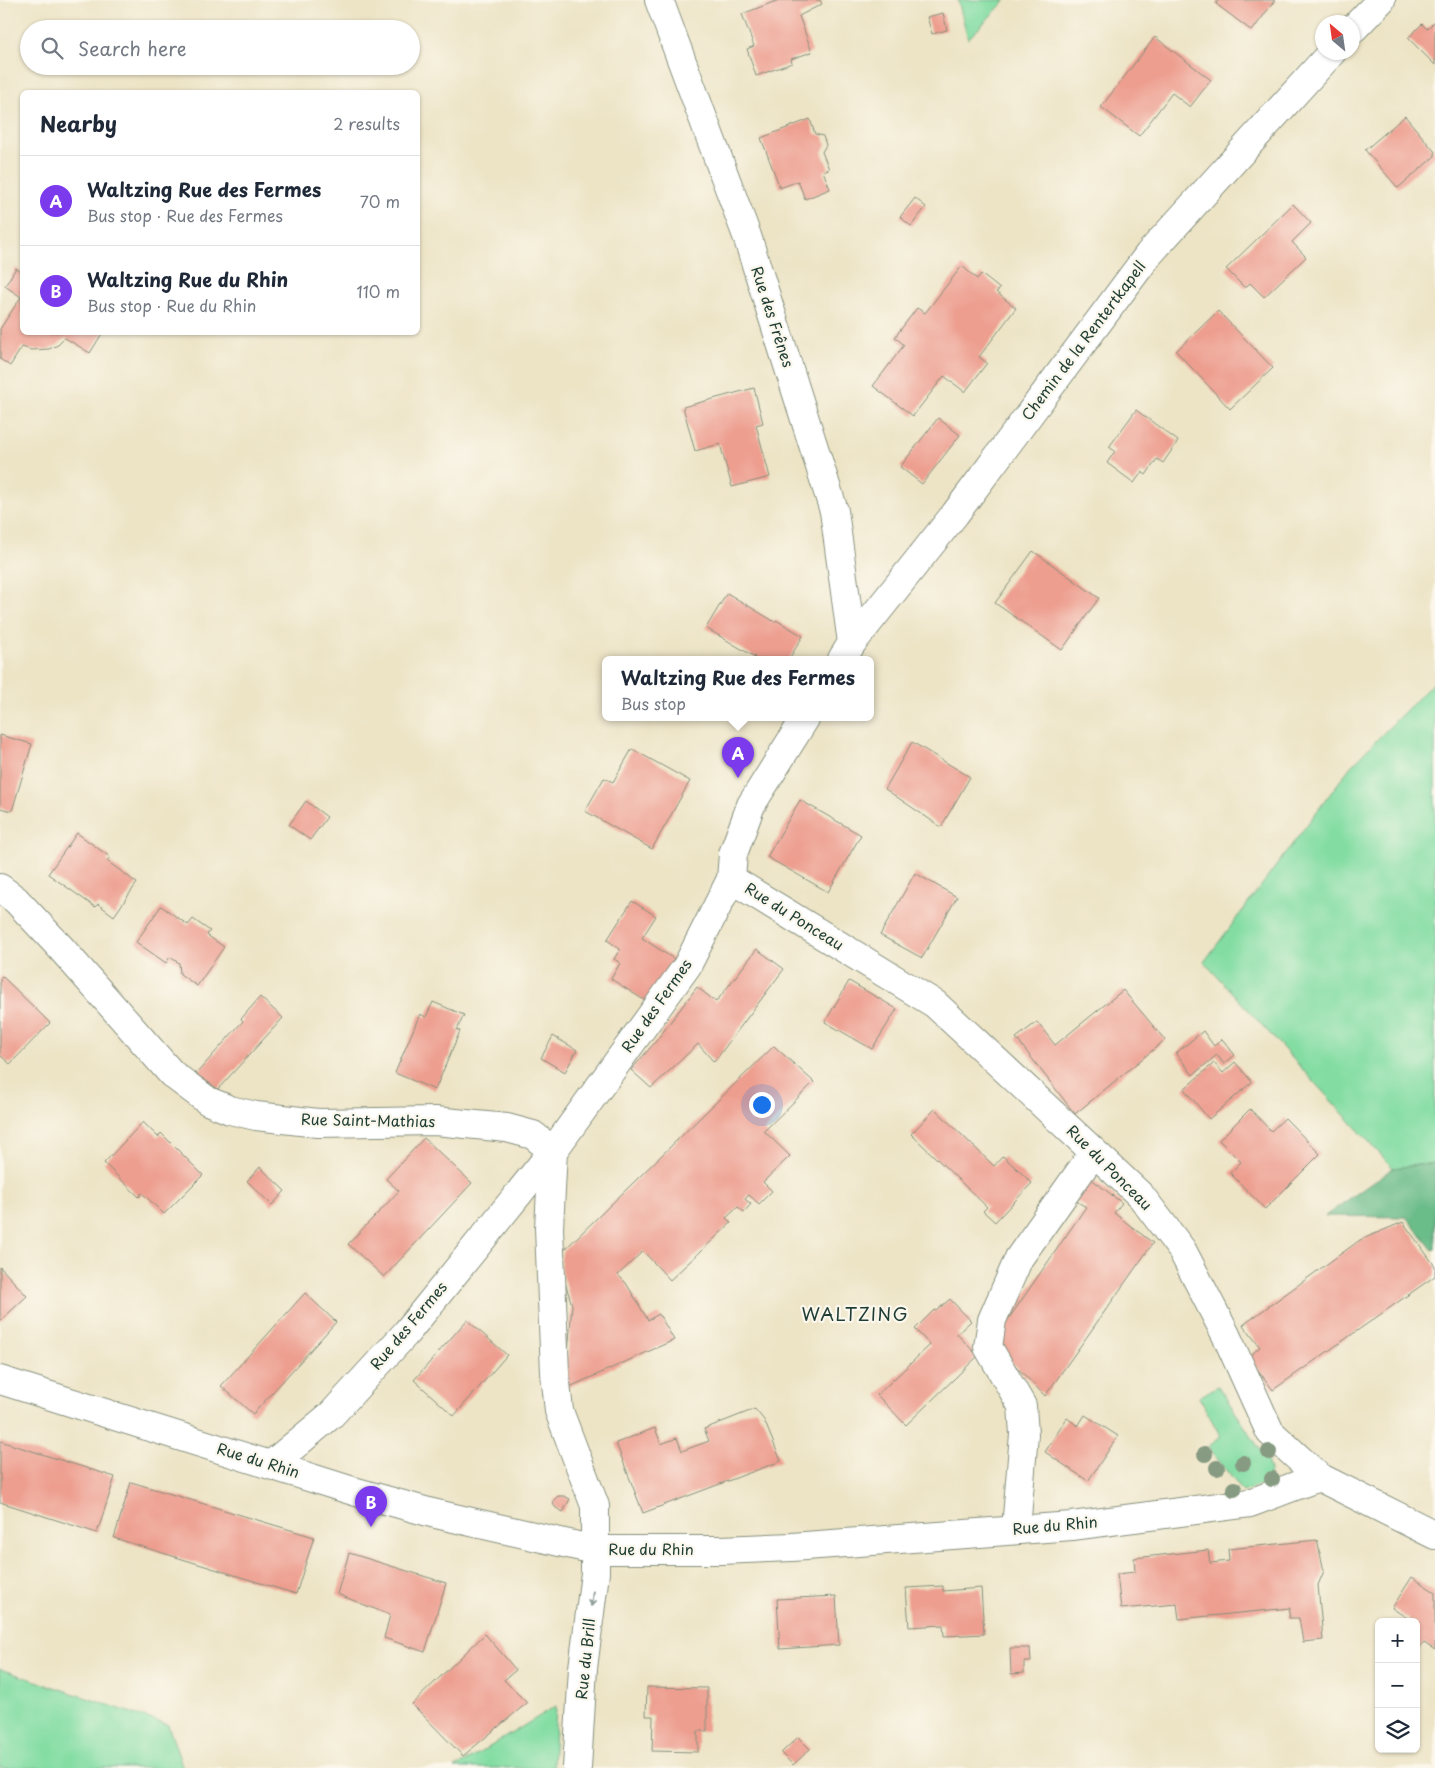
<!DOCTYPE html>
<meta charset="utf-8">
<style>
:root{--surface:#fff;--page:#f6f6f7;--text:#1f2937;--muted:#747a83;--line:#e0e1e3;--accent:#7c3aed}
body{margin:0;font-family:"Playpen Sans",sans-serif;background:var(--page);color:var(--text)}
.controls{position:absolute;right:15px;bottom:15px;display:grid;overflow:hidden;border-radius:8px;box-shadow:0 1px 4px #0004}
.controls button{width:45px;height:45px;display:grid;place-items:center;padding:0;border:0;border-bottom:1px solid var(--line);background:var(--surface);color:var(--text);font:25px sans-serif}
.compass{position:absolute;left:1315px;top:15px;width:45px;height:45px;border-radius:50%;background:var(--surface);box-shadow:0 1px 4px #0004;rotate:331deg}
.you{position:absolute;left:761px;top:1104px;width:18px;height:18px;margin:-12px;border:4px solid #fff;border-radius:50%;background:#1a73e8;box-shadow:0 0 0 8px #1a73e833}
.badge{display:grid;place-items:center;width:32px;height:32px;border-radius:50%;background:var(--accent);color:#fff;font-size:16px;font-weight:700}
.pin{position:absolute;translate:-50% -41px;filter:drop-shadow(0 1px 2px #0008)}
.pin::after{content:'';position:absolute;top:26px;width:18px;height:15px;background:inherit;clip-path:polygon(0 0,100% 0,50% 100%)}
.popup{position:absolute;left:602px;top:656px;width:272px;height:65px;box-sizing:border-box;display:grid;place-content:center;border-radius:8px;background:var(--surface);filter:drop-shadow(0 1px 4px #0005);font-size:16px;white-space:nowrap;color:var(--muted)}
.popup b{font-size:19px;color:var(--text)}
.popup::after{content:'';position:absolute;left:50%;top:100%;margin-left:-10px;border:10px solid transparent;border-top-color:var(--surface)}
.list{margin:0;padding:0;list-style:none}
h2{display:flex;justify-content:space-between;align-items:center;height:65px;margin:0;padding:0 20px;font-size:21px}
h2 small{font-size:16px;font-weight:400;color:var(--muted)}
.list li{display:grid;grid-template-columns:32px 1fr auto;gap:15px;align-items:center;box-sizing:border-box;height:90px;padding:0 20px;border-top:1px solid var(--line)}
.list b{display:block;font-size:19px;white-space:nowrap}
.list p{margin:0;font-size:16px;white-space:nowrap;color:var(--muted)}
.list em{font-size:16px;font-style:normal;color:var(--muted)}
.icon{flex:none;width:28px;height:28px;fill:none;stroke:currentColor;stroke-width:2;stroke-linecap:round;stroke-linejoin:round}
.map{position:relative;flex:none;width:1435px;height:1768px;overflow:hidden}
.search{position:absolute;background:var(--surface);box-shadow:0 1px 4px #0004;left:20px;top:20px;width:400px;height:55px;display:flex;align-items:center;gap:12px;box-sizing:border-box;padding:0 18px;border-radius:28px;color:var(--muted);font-size:19px}
.panel{position:absolute;background:var(--surface);box-shadow:0 1px 4px #0004;left:20px;top:90px;width:400px;height:245px;border-radius:8px}
.map>svg:first-child{display:block}
</style>
<div class="map">
<svg width="1435" height="1768" viewBox="0 0 1435 1768">
<rect width="100%" height="100%" fill="#fbf7ec"/>
<filter id="ink" filterUnits="userSpaceOnUse"><feTurbulence type="fractalNoise" baseFrequency=".02" numOctaves="2"/><feDisplacementMap in="SourceGraphic" scale="10" xChannelSelector="R" yChannelSelector="G"/><feConvolveMatrix kernelMatrix="1 2 1 2 8 2 1 2 1" color-interpolation-filters="sRGB"/></filter>
<filter id="wash" filterUnits="userSpaceOnUse"><feTurbulence type="fractalNoise" baseFrequency=".0096" numOctaves="4" result="noise"/><feDisplacementMap in="SourceGraphic" scale="20" xChannelSelector="R" yChannelSelector="G"/><feGaussianBlur stdDeviation="1.12" result="paint"/><feColorMatrix in="noise" values="0 0 0 0 0 0 0 0 0 0 0 0 0 0 0 0 0 1.4 0 .05"/><feComposite in="paint" operator="in"/></filter>
<g filter="url(#wash)">
<rect width="100%" height="100%" fill="#ede4c6"/>
<!-- green -->
<path fill="#83dda3" stroke="#518d6c" d="M958,0H1006L968,39Z
M1435,681V1163L1393,1168L1204,962L1351,766Z
M1218,1386L1267,1460L1270,1471L1267,1483L1243,1492L1208,1447L1221,1437L1199,1397Z
M0,1669L168,1725L183,1768H0Z
M556,1706L553,1768H455Z"/>
<!-- forest -->
<path fill="#6abc89" stroke="#447c5e" d="M1435,1163V1249L1433,1250L1406,1217L1325,1216L1393,1168Z"/>
<g id="blocks">
<!-- building -->
<path fill="#ed9e8f" d="M779,0H820L822,4L799,16L812,52L791,59L792,63L756,76L747,49L754,46L742,14Z
M1218,0H1275L1252,31L1216,4Z
M943,13L947,30L932,34L927,17Z
M1435,21V65L1408,38L1422,24L1427,29Z
M1155,37L1211,80L1190,107L1172,93L1139,136L1101,107Z
M1405,116L1435,152V156L1398,188L1365,150Z
M810,119L815,134L823,136L826,145L822,152L829,169L823,171L830,189L805,199L798,181L780,188L761,138Z
M915,198L926,207L911,226L900,217Z
M1293,204L1311,223L1292,242L1306,257L1264,297L1250,283L1245,288L1226,269Z
M962,266L977,279L981,274L1000,289L996,292L1016,308L979,357L987,363L965,392L944,376L913,416L873,386L904,345L895,337L917,308L925,313Z
M16,268L22,273V332H103L90,353L65,338L58,345L49,349L31,350L22,347L10,366L0,359V329L21,297L5,286Z
M1218,311L1273,368L1230,409L1176,351Z
M754,388L763,423L756,425L770,477L732,487L720,444L695,451L683,407Z
M1136,410L1178,441L1163,463L1157,459L1146,475L1142,472L1134,483L1107,463L1115,451L1109,447Z
M938,418L960,435L922,484L900,467Z
M1033,551L1099,598L1062,650L995,603Z
M727,593L775,622L776,620L803,636L789,659H753L755,657L706,628Z
M0,735L32,744L12,811L0,808Z
M912,742L970,777L941,827L885,789Z
M632,749L690,781L652,849L585,811L604,778L613,782Z
M800,800L861,835L828,892L767,857Z
M306,801L327,817L310,840L289,825Z
M77,833L110,857L107,861L137,883L114,916L98,904L95,907L48,874Z
M915,873L957,897L922,958L880,935Z
M632,901L656,916L642,938L674,959L647,1002L611,979L620,963L614,959L620,949L607,940Z
M161,906L188,925L193,919L210,931L207,935L224,947L197,986L180,974L179,963L170,957L166,963L136,942Z
M757,949L784,969L714,1062L698,1044L651,1088L631,1070L656,1041L697,987L716,1002Z
M2,976L50,1023L10,1064L0,1055V978Z
M849,981L897,1009L872,1049L825,1022Z
M1123,990L1165,1040L1075,1114L1016,1038L1037,1022L1055,1045Z
M260,997L283,1018L218,1089L196,1074L243,1021L241,1019Z
M433,1002L464,1015L457,1030L460,1031L435,1090L395,1073L420,1014L426,1017Z
M1203,1031L1214,1046L1222,1039L1235,1055L1224,1064L1217,1055L1193,1075L1176,1053Z
M553,1036L577,1050L565,1072L541,1058Z
M774,1046L814,1082L764,1131L790,1156L763,1182L772,1191L759,1204L749,1195L745,1199L751,1204L744,1212L738,1207L726,1218L731,1223L670,1280L643,1251L618,1275L626,1283L648,1320L659,1314L674,1340L565,1389L572,1305L560,1266L562,1252Z
M1235,1062L1252,1082L1209,1119L1184,1089L1214,1063L1223,1073Z
M935,1109L994,1166L1003,1156L1032,1183L995,1222L983,1211L987,1207L911,1134Z
M1250,1109L1271,1131L1285,1118L1320,1154L1265,1209L1230,1173L1241,1162L1219,1140Z
M143,1122L158,1137L161,1133L203,1175L164,1214L142,1193L139,1197L104,1163Z
M424,1138L472,1183L384,1277L348,1244L399,1191L386,1179Z
M260,1167L285,1191L272,1205L247,1181Z
M1089,1177L1122,1203L1114,1213L1153,1243L1045,1396L1003,1353L996,1337L1086,1207L1071,1198Z
M1403,1222L1435,1266V1276L1273,1390L1248,1357L1260,1347L1243,1325L1360,1240Z
M0,1267L27,1296L0,1321Z
M305,1293L336,1322L253,1414L221,1386Z
M950,1299L971,1321L957,1334L978,1356L906,1425L877,1395L930,1345L915,1329L934,1310L936,1311Z
M467,1320L507,1355L454,1416L414,1380Z
M755,1409L764,1420L781,1461L643,1513L616,1443L655,1428L661,1444L677,1438L682,1451L709,1441L704,1429Z
M1085,1415L1118,1436L1088,1481L1045,1452L1067,1418L1078,1426Z
M0,1441L115,1477L97,1533L0,1502Z
M131,1482L314,1537L296,1594L114,1538Z
M558,1496H564L570,1499L563,1512L556,1508L553,1504L554,1500Z
M1317,1540L1324,1571L1318,1585L1323,1640L1303,1642L1299,1618H1289L1290,1608L1179,1619L1177,1604L1121,1609L1117,1574L1135,1572L1134,1558L1208,1550L1210,1563L1229,1561L1228,1549Z
M349,1553L446,1583L425,1652L384,1638L390,1615L337,1594Z
M1412,1577L1435,1592V1650L1424,1643L1416,1652V1622H1409L1410,1620L1392,1608Z
M943,1586V1591L981,1588L984,1634L944,1636L943,1625L909,1627L906,1588Z
M836,1596L839,1645L780,1649L777,1599Z
M485,1634L516,1670L504,1680L527,1703L463,1756L412,1704Z
M1010,1648H1030L1031,1662H1024V1673L1011,1674Z
M647,1687L707,1688V1731H698V1752L652,1751L653,1716H646Z
M798,1737L810,1749L793,1765L781,1753Z"/>
</g>
</g>
<g filter="url(#ink)">
<use href="#blocks" fill-opacity="0" stroke="#86907d" stroke-width="1"/>
<g fill="none" stroke-linecap="round" stroke-linejoin="round">
<defs>
<path id="minor" d="M659,0L747,236L834,511L852,643
M1352,30L1381,0
M842,659L852,643L955,514L1149,254L1332,52
M731,879L935,1004L1094,1152L1141,1196L1182,1250L1226,1335L1270,1432L1319,1477L1435,1535
M0,888L16,900L60,947L172,1074L208,1101L230,1110L256,1116L318,1123L435,1121L507,1128L533,1135L553,1151
M553,1151L549,1228L555,1373L559,1411L595,1506V1573L583,1668L577,1768
M0,1380L353,1491L432,1513L595,1550H721L792,1547L1072,1526L1250,1503L1319,1477
M271,1465L332,1414L407,1332L553,1151L687,966L731,879L733,854L751,805L806,717
M1016,1529L1024,1434L1022,1406L988,1347L992,1320L1019,1258L1094,1152"/>
</defs>
<!-- minor casing -->
<use href="#minor" stroke="#86907d" stroke-width="30"/>
<!-- minor -->
<use href="#minor" stroke="#fff" stroke-width="28"/>
</g>
<!-- trees -->
<g fill="#879a82">
<circle cx="1269" cy="1452" r="8"/>
<circle cx="1205" cy="1454" r="8"/>
<circle cx="1243" cy="1463" r="8"/>
<circle cx="1217" cy="1468" r="8"/>
<circle cx="1272" cy="1479" r="8"/>
<circle cx="1234" cy="1489" r="8"/>
</g>
<!-- one-way arrows -->
<defs><path id="oneway-shaft" d="M-6 0H5M1.5-3L5.5 0L1.5 3" fill="none" stroke-width="1.6" stroke-linecap="round" stroke-linejoin="round" transform="scale(1.25)"/></defs>
<use stroke="#8f9e9a" href="#oneway-shaft" transform="translate(592 1599) rotate(97)"/>
</g>
<g text-anchor="middle" stroke-width="4.5" stroke-linejoin="round" paint-order="stroke">
<!-- street labels -->
<g font-size="15" fill="#1f3d34" stroke="#fbf7ec">
<text transform="translate(772 317) rotate(72)" y="5">Rue des Frênes</text>
<text transform="translate(1084 341) rotate(-53)" y="5">Chemin de la Rentertkapell</text>
<text transform="translate(794 917) rotate(32)" y="5">Rue du Ponceau</text>
<text transform="translate(657 1006) rotate(-55)" y="5">Rue des Fermes</text>
<text transform="translate(368 1121) rotate(1)" y="5">Rue Saint-Mathias</text>
<text transform="translate(1109 1168) rotate(45)" y="5">Rue du Ponceau</text>
<text transform="translate(409 1326) rotate(-50)" y="5">Rue des Fermes</text>
<text transform="translate(258 1461) rotate(17)" y="5">Rue du Rhin</text>
<text transform="translate(1055 1526) rotate(-5)" y="5">Rue du Rhin</text>
<text x="651" y="1555">Rue du Rhin</text>
<text transform="translate(586 1659) rotate(-84)" y="5">Rue du Brill</text>
</g>
<!-- quarter labels -->
<g font-size="18" letter-spacing="1" fill="#1f3d34" stroke="#fbf7ec">
<text x="855" y="1321">WALTZING</text>
</g>
</g>
</svg>
<div class="controls">
<button>+</button>
<button>−</button>
<button><svg class="icon" aria-label="layers" viewBox="0 0 24 24"><path d="M12 4l9 5-9 5-9-5zM3 14l9 5 9-5"/></svg></button>
</div>
<svg class="compass" viewBox="-18 -18 36 36"><path d="M0-13l5 13h-10z" fill="#e53935"/><path d="M0 13l5-13h-10z" fill="#747a83"/></svg>
<div class="you"></div>
<div class="pin badge" style="left:738px;top:778px">A</div>
<div class="popup"><b>Waltzing Rue des Fermes</b>Bus stop</div>
<div class="pin badge" style="left:371px;top:1527px">B</div>
<div class="search"><svg class="icon" aria-label="search" viewBox="0 0 24 24"><circle cx="10" cy="10" r="6"/><path d="M15 15l6 6"/></svg>Search here</div>
<section class="panel">
<h2>Nearby<small>2 results</small></h2>
<ul class="list">
<li><span class="badge">A</span><div><b>Waltzing Rue des Fermes</b><p>Bus stop · Rue des Fermes</p></div><em>70 m</em></li>
<li><span class="badge">B</span><div><b>Waltzing Rue du Rhin</b><p>Bus stop · Rue du Rhin</p></div><em>110 m</em></li>
</ul>
</section>
</div>
